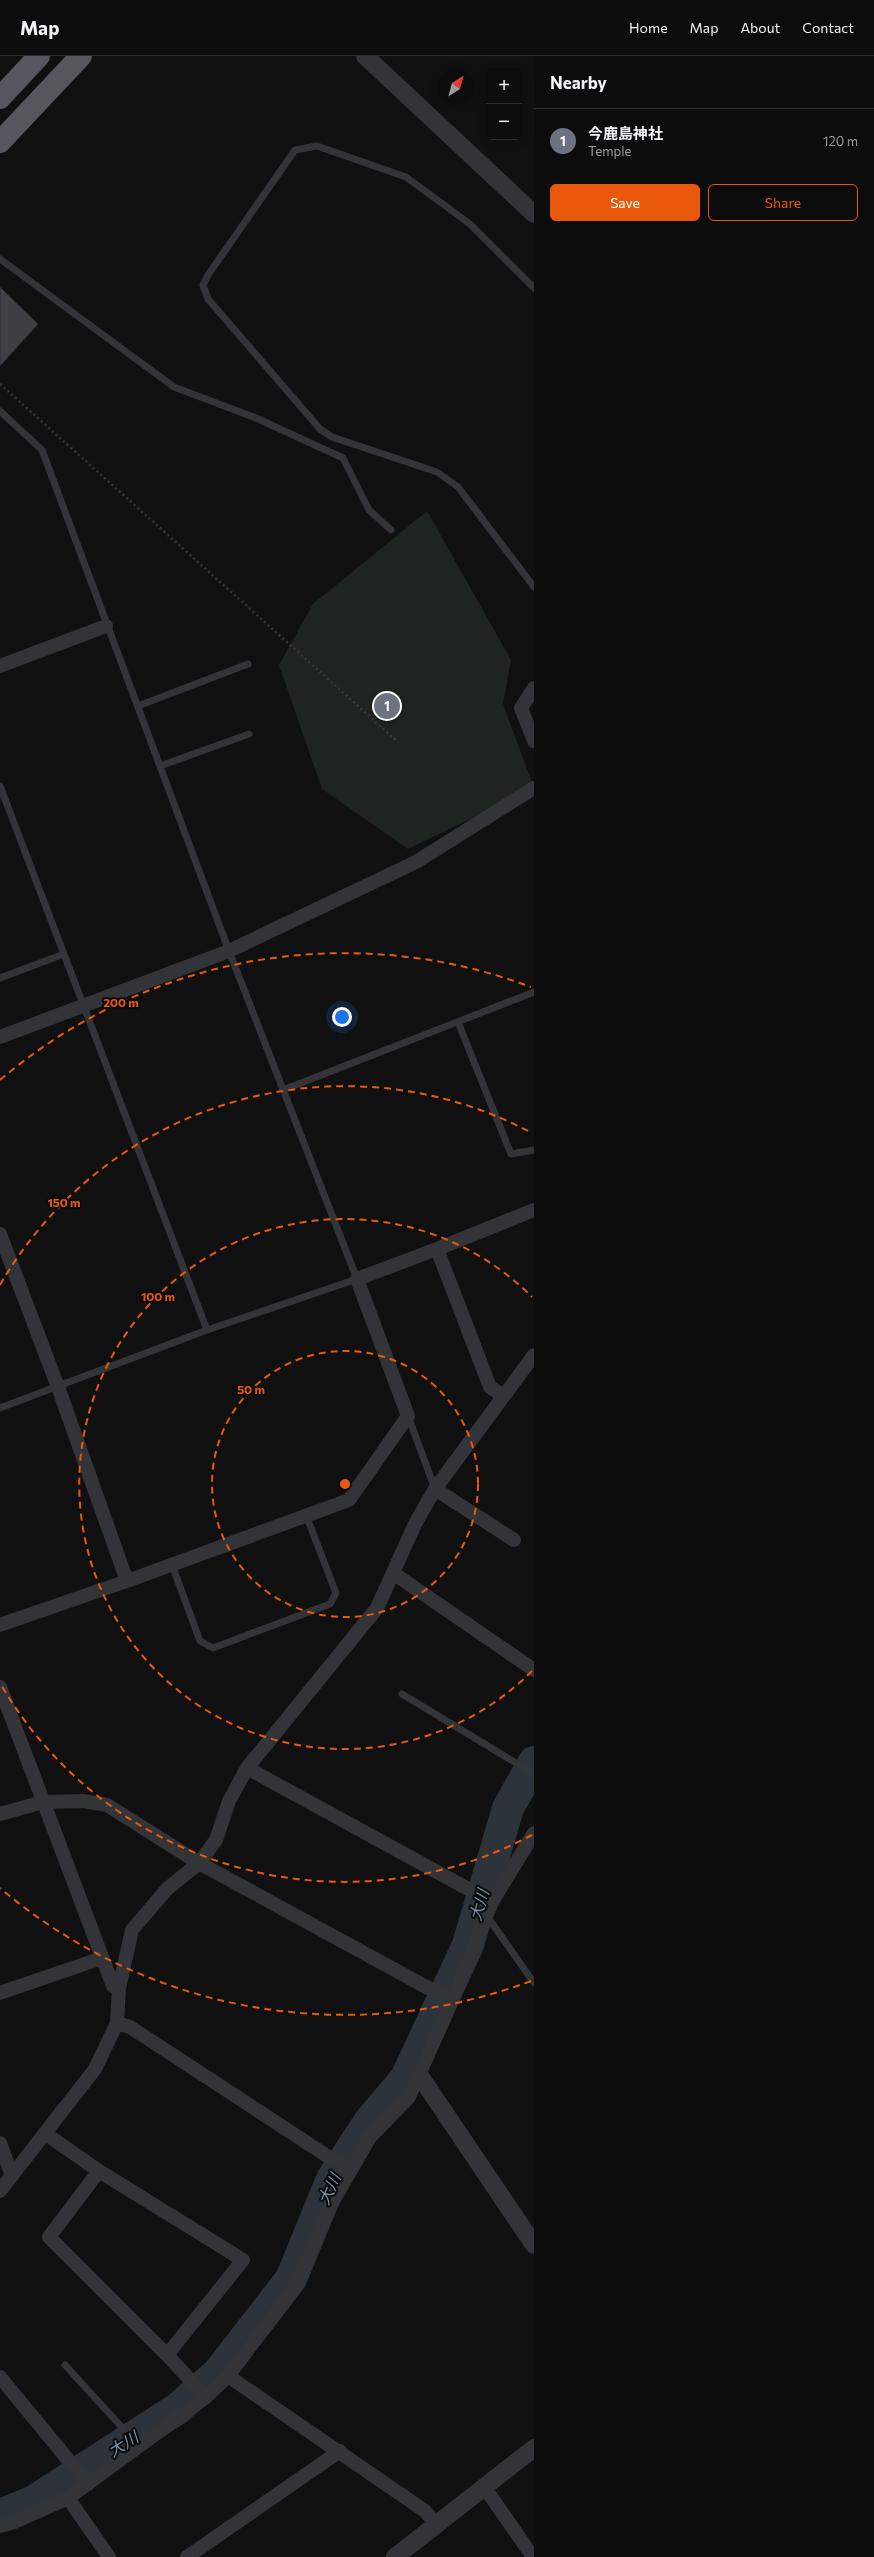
<!DOCTYPE html>
<meta charset="utf-8">
<style>
:root{--surface:#0c0c0d;--page:#1a1a1b;--text:#f1f3f6;--muted:#9a9b9d;--line:#2c2c2e;--accent:#ea580c}
body{margin:0;font-family:Commissioner,"Noto Sans JP",sans-serif;background:var(--page);color:var(--text)}
.controls{position:absolute;right:12px;top:12px;display:grid;overflow:hidden;border-radius:6px;box-shadow:0 2px 10px #0003}
.controls button{width:36px;height:36px;display:grid;place-items:center;padding:0;border:0;border-bottom:1px solid var(--line);background:var(--surface);color:var(--text);font:20px sans-serif}
.compass{position:absolute;left:438px;top:12px;width:36px;height:36px;border-radius:50%;background:var(--surface);box-shadow:0 2px 10px #0003;rotate:36deg}
.you{position:absolute;left:342px;top:961px;width:14px;height:14px;margin:-10px;border:3px solid #fff;border-radius:50%;background:#1a73e8;box-shadow:0 0 0 6px #1a73e833}
.badge{display:grid;place-items:center;width:26px;height:26px;border-radius:50%;background:var(--accent);color:#fff;font-size:13px;font-weight:700}
.pin{position:absolute;translate:-50% -50%;border:2px solid #fff;box-shadow:0 1px 4px #0006}
.list{margin:0;padding:0;list-style:none}
h2{display:flex;justify-content:space-between;align-items:center;height:52px;margin:0;padding:0 16px;font-size:17px}
h2 small{font-size:13px;font-weight:400;color:var(--muted)}
.list li{display:grid;grid-template-columns:26px 1fr auto;gap:12px;align-items:center;box-sizing:border-box;height:64px;padding:0 16px;border-top:1px solid var(--line)}
.list b{display:block;font-size:15px;white-space:nowrap}
.list p{margin:0;font-size:13px;white-space:nowrap;color:var(--muted)}
.list em{font-size:13px;font-style:normal;color:var(--muted)}
.actions{display:flex;gap:8px;padding:12px 16px}
.actions a{flex:1;padding:9px 0;border:1px solid var(--accent);border-radius:6px;text-align:center;font-size:14px;color:var(--accent)}
.actions .main{background:var(--accent);color:#fff}
.map{position:relative;flex:none;width:534px;height:2501px;overflow:hidden}
header{display:flex;align-items:center;gap:24px;box-sizing:border-box;height:56px;padding:0 20px;background:var(--surface);border-bottom:1px solid var(--line)}
header strong{font-size:19px}
nav{display:flex;gap:22px;margin-inline-start:auto;font-size:14px}
main{display:flex}
aside{flex:1;background:var(--surface)}
.map>svg:first-child{display:block}
</style>
<header>
<strong>Map</strong>
<nav><a>Home</a><a>Map</a><a>About</a><a>Contact</a></nav>
</header>
<main>
<div class="map">
<svg width="534" height="2501" viewBox="0 0 534 2501">
<rect width="100%" height="100%" fill="#101011"/>
<!-- green -->
<path fill="#1e2520" d="M427,455L511,604L503,648L534,732L408,793L322,733L279,609L313,548Z"/>
<g fill="none" stroke-linecap="round" stroke-linejoin="round">
<!-- river -->
<path stroke="#2c333b" stroke-width="32" d="M0,2459L34,2445L177,2353L218,2317L291,2223L332,2123L369,2066L406,2022L468,1889L508,1752L534,1706"/>
</g>
<!-- building -->
<path fill="#3f4044" stroke="#2a2a2d" d="M0,231L38,268L0,310Z"/>
<g fill="none" stroke-linecap="round" stroke-linejoin="round">
<!-- path -->
<path stroke="#37383d" stroke-width="2.5" stroke-dasharray="2 3" stroke-linecap="butt" d="M0,328L398,686"/>
<!-- service -->
<path stroke="#333438" stroke-width="7" d="M0,203L174,331L256,362L343,402L369,454L391,474
M534,232L470,168L406,121L317,90L295,94L208,219L203,229L208,243L320,373L332,381L437,416L458,431L534,531
M0,355L42,394L229,895L357,1223L207,1274L0,1352
M138,650L248,608
M160,710L249,678
M0,730L207,1274
M0,922L64,898
M458,966L511,1098L534,1094
M283,1034L534,936
M408,1360L435,1433
M172,1509L200,1585L213,1592L330,1548L336,1537L306,1459
M402,1638L534,1718
M487,1860L534,1927
M65,2309L139,2390"/>
<!-- minor -->
<path stroke="#333438" stroke-width="14" d="M0,610L106,570
M534,632L521,652L534,685
M0,981L229,895L416,806L534,732
M0,1178L58,1331L127,1525
M437,1193L490,1331L503,1340
M435,1433L514,1484
M393,1517L534,1614
M0,1569L127,1525L349,1444L408,1360L357,1223L437,1193L534,1154
M0,1631L113,1930L119,1932
M247,1712L492,1846
M0,1758L43,1746L83,1745L107,1749L199,1807L452,1945
M0,1937L102,1902
M117,1967L130,1971L350,2115
M46,2078L99,2115L243,2204L167,2299
M0,2087L12,2120
M99,2115L49,2181L167,2299L206,2341
M0,2135L95,2013L117,1967L119,1932L132,1874L167,1833L199,1807L216,1784L229,1745L247,1712L377,1552L415,1468L435,1433L534,1299
M228,2320L425,2455L437,2469
M0,2321L88,2428
M485,2432L533,2501
M68,2442L109,2501
M0,2470L14,2466L68,2442L206,2341L228,2320L295,2231L332,2147L370,2081L409,2041L452,1945L492,1846L534,1777
M187,2501L340,2395"/>
<!-- tertiary -->
<path stroke="#333438" stroke-width="18" d="M365,0L534,158
M420,2020L534,2189
M395,2501L534,2392"/>
<!-- trunk -->
<path stroke="#55565e" stroke-width="22" d="M0,42L39,0
M0,86L81,0"/>
</g>
<!-- distance rings -->
<g fill="none" stroke="#e8590c" stroke-width="2" stroke-dasharray="7 5">
<circle cx="345" cy="1428" r="133"/>
<path d="M532 1615A265 265 0 1 1 532 1241"/>
<path d="M532 1779A398 398 0 0 1 0 1627M0 1229A398 398 0 0 1 532 1077"/>
<path d="M531 1925A531 531 0 0 1 0 1832M0 1024A531 531 0 0 1 531 931"/>
</g>
<g text-anchor="middle" stroke-width="4" stroke-linejoin="round" paint-order="stroke">
<!-- water labels -->
<g font-size="16" font-style="italic" fill="#7a91ab" stroke="#0b0b0c">
<text transform="translate(479 1849) rotate(-74)" y="6">大川</text>
<text transform="translate(329 2133) rotate(-65)" y="6">大川</text>
<text transform="translate(123 2388) rotate(-32)" y="6">大川</text>
</g>
</g>
<circle cx="345" cy="1428" r="6" fill="#e8590c" stroke="#0b0b0c" stroke-width="2"/>
<g font-size="12" text-anchor="middle" font-weight="bold" fill="#e8590c" stroke="#0b0b0c" stroke-width="4" stroke-linejoin="round" paint-order="stroke">
<text x="121" y="951">200 m</text>
<text x="64" y="1151">150 m</text>
<text x="158" y="1245">100 m</text>
<text x="251" y="1338">50 m</text>
</g>
</svg>
<div class="controls">
<button>+</button>
<button>−</button>
</div>
<svg class="compass" viewBox="-18 -18 36 36"><path d="M0-13l5 13h-10z" fill="#e53935"/><path d="M0 13l5-13h-10z" fill="#9a9b9d"/></svg>
<div class="you"></div>
<div class="pin badge" style="left:387px;top:650px;background:#6b7280">1</div>
</div>
<aside>
<h2>Nearby<small></small></h2>
<ul class="list">
<li><span class="badge" style="background:#6b7280">1</span><div><b>今鹿島神社</b><p>Temple</p></div><em>120 m</em></li>
</ul>
<div class="actions"><a class="main">Save</a><a>Share</a></div>
</aside>
</main>
